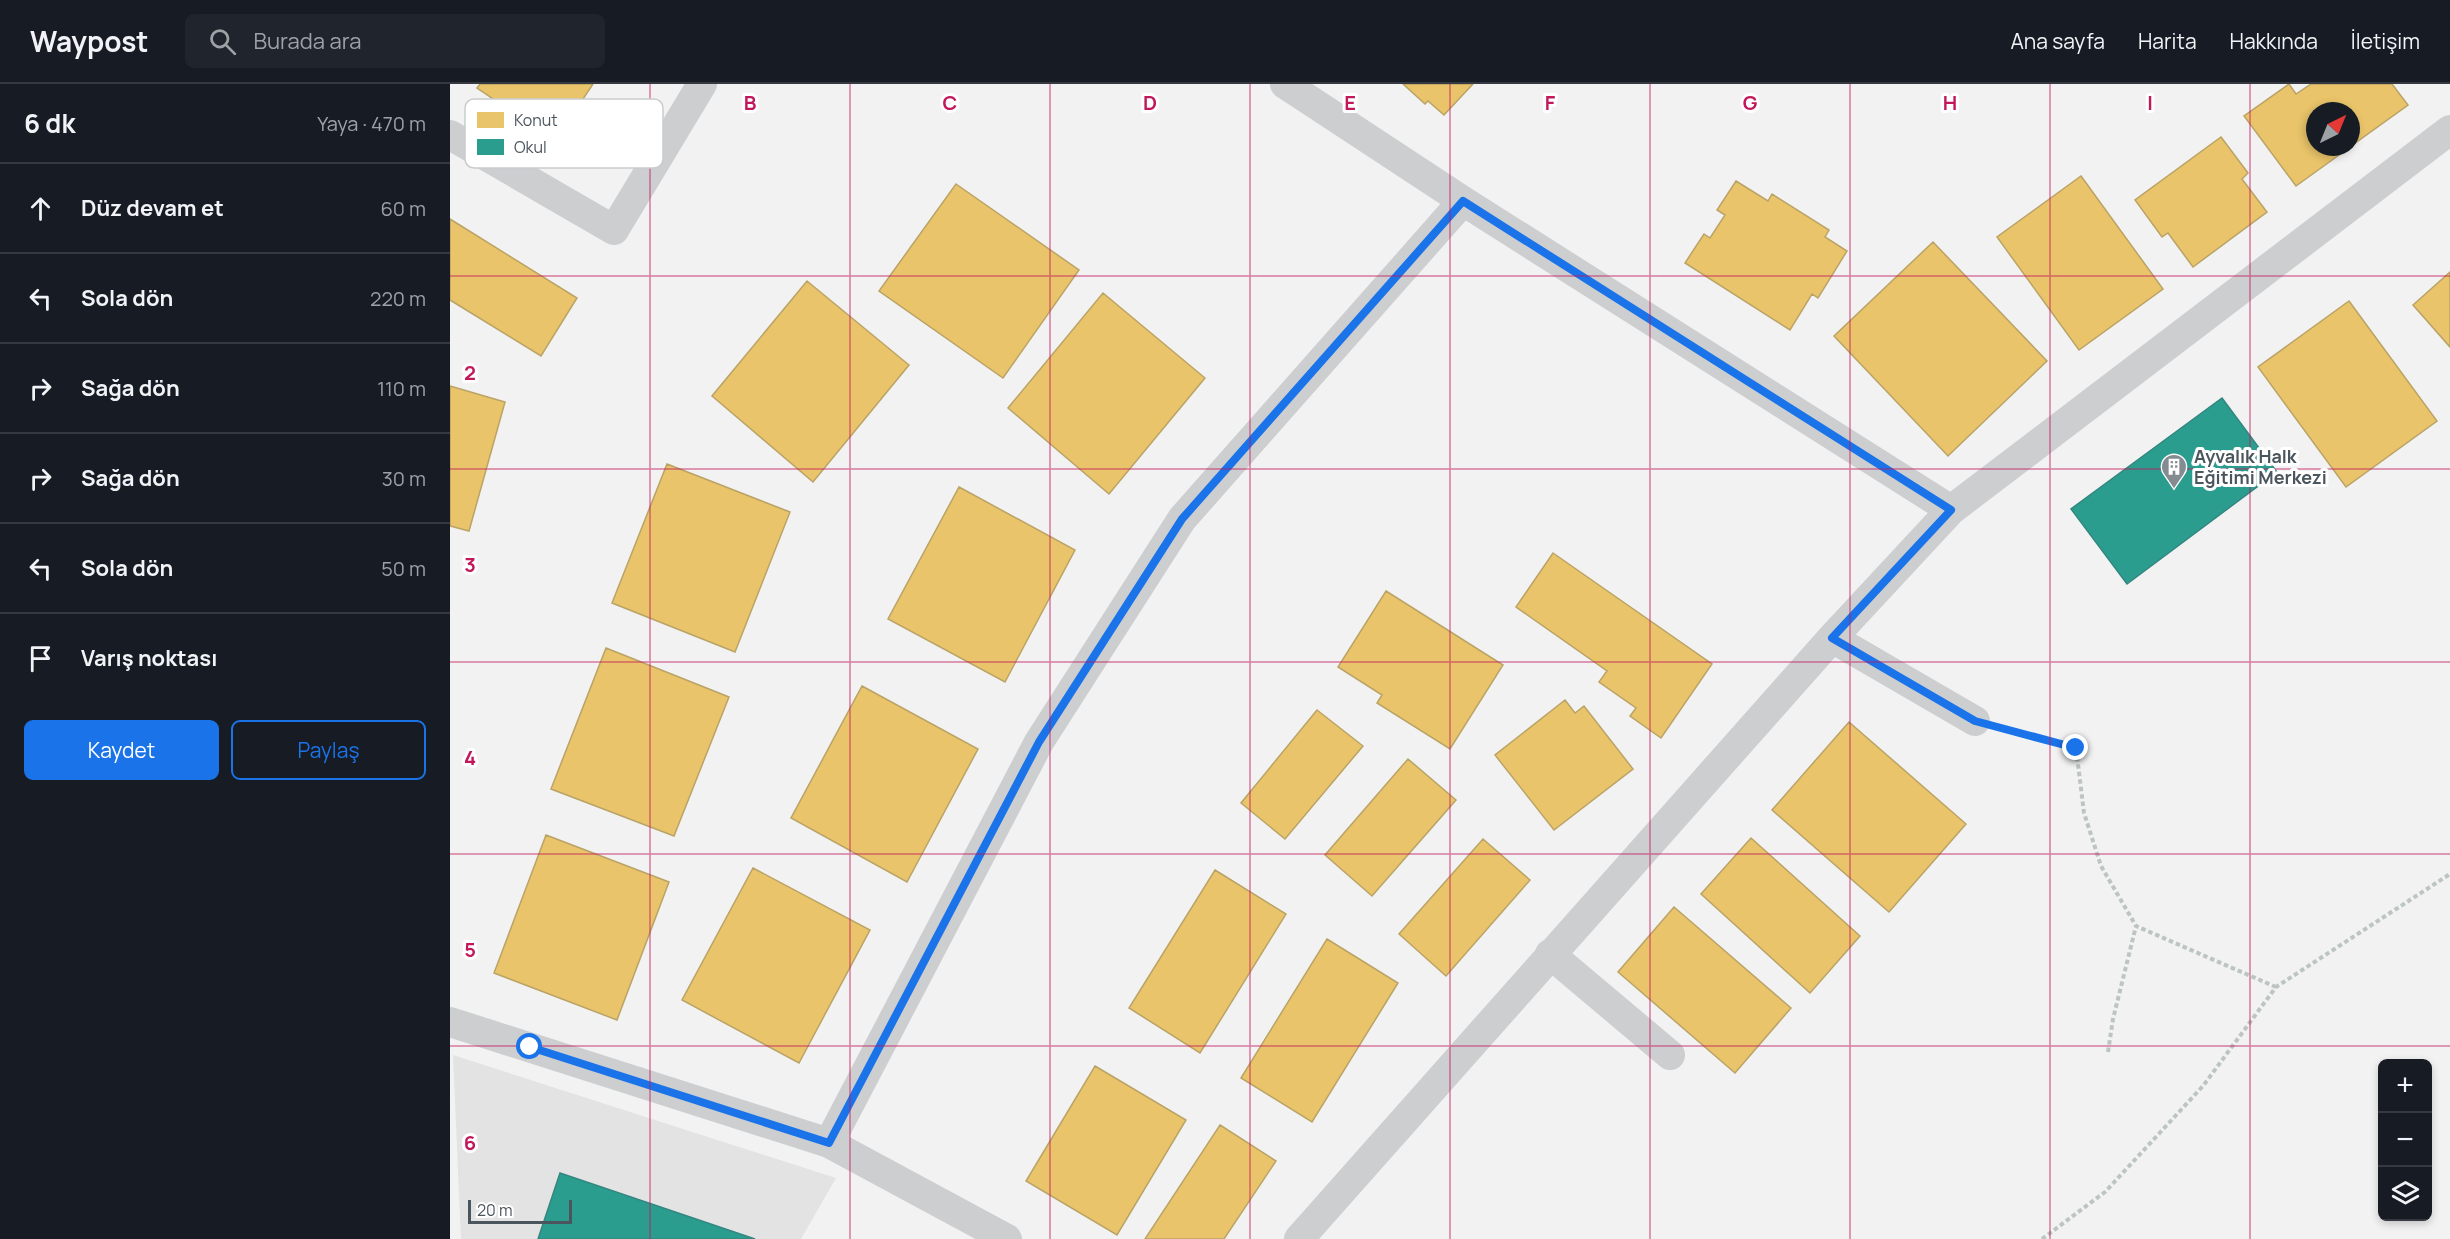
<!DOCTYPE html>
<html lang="tr">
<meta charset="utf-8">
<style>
:root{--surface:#171b24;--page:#20242c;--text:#f1f3f6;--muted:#9ea1a6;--line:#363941;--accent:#1a73e8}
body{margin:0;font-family:Manrope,sans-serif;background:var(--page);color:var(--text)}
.controls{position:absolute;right:18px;bottom:18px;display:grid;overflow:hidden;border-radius:9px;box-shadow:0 3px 9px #0003}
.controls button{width:54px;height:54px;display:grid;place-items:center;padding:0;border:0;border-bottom:2px solid var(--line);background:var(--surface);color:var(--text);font:30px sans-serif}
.compass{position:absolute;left:1856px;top:18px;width:54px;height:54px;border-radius:50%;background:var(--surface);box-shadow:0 3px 9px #0003;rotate:43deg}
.scale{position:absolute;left:18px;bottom:15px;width:104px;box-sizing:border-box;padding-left:6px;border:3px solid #4b555d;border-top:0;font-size:16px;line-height:21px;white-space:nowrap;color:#4b555d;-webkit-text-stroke:4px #fff;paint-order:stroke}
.stop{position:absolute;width:18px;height:18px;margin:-14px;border:4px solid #1a73e8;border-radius:50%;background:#fff}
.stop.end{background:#1a73e8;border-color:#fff;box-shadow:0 2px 6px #0008}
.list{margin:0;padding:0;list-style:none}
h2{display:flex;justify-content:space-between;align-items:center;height:78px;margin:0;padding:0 24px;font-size:26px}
h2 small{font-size:20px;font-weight:400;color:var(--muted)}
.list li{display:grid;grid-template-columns:39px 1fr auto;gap:18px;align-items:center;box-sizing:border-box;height:90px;padding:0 24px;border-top:2px solid var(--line)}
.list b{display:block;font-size:22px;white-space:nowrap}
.list em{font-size:20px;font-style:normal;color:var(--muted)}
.actions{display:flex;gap:12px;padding:18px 24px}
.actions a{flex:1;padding:14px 0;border:2px solid var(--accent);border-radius:9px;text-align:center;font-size:21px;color:var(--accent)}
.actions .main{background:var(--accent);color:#fff}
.icon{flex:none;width:33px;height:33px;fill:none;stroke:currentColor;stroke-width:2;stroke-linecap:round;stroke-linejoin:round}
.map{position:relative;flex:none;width:2000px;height:1155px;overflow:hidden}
header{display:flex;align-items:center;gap:36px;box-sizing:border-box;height:84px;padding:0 30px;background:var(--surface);border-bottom:2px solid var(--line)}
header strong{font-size:28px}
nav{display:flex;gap:33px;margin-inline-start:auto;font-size:21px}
.search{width:420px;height:54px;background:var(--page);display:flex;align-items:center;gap:15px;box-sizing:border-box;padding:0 21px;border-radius:9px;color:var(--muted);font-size:22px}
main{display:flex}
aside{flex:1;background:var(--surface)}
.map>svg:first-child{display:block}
</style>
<header>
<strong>Waypost</strong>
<div class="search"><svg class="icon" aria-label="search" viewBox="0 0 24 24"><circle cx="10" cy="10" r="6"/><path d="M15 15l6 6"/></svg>Burada ara</div>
<nav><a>Ana sayfa</a><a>Harita</a><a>Hakkında</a><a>İletişim</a></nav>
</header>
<main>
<aside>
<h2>6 dk<small>Yaya · 470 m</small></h2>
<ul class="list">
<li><svg class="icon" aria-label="ahead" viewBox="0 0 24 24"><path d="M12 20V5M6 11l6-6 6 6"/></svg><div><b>Düz devam et</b></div><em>60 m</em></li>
<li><svg class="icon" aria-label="left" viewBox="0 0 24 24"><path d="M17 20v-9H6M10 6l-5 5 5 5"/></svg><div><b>Sola dön</b></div><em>220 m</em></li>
<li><svg class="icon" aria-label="right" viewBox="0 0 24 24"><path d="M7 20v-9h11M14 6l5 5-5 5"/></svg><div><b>Sağa dön</b></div><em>110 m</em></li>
<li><svg class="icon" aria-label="right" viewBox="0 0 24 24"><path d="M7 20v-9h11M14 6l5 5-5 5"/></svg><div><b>Sağa dön</b></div><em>30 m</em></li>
<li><svg class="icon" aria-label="left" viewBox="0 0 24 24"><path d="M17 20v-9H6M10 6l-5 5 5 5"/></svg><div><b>Sola dön</b></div><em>50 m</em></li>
<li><svg class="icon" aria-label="arrive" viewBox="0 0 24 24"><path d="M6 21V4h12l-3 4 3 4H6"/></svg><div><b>Varış noktası</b></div></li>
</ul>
<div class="actions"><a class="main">Kaydet</a><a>Paylaş</a></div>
</aside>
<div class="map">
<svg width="2000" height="1155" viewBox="0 0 2000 1155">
<rect width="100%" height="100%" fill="#f2f2f2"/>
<!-- education -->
<path fill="#e4e3e4" d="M3,971L386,1094L351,1155H11Z"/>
<!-- homes -->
<path fill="#e9c46a" stroke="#baa366" stroke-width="1.5" d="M30,0H143L105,57L27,4Z
M953,0H1023L994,31L978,17L975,20Z
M1839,0L1846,10L1861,0H1942L1958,21L1901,62V27H1865V63H1900L1846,102L1794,32Z
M1771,53L1798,89L1792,95L1817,128L1743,183L1718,149L1712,153L1685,116Z
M1631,92L1713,205L1629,266L1547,153Z
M1286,97L1318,117L1322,110L1379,146L1375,153L1397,167L1368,214L1362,210L1340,246L1235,179L1254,150L1260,154L1275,131L1267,126Z
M506,100L629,186L553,294L429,207Z
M0,135L127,214L91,272L0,216Z
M1483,158L1597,277L1498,372L1384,252Z
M2000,188V263L1963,221Z
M357,197L459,281L363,398L262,312Z
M653,209L755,294L659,410L558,324Z
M1899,217L1987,337L1896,403L1808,283Z
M0,302L55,318L19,447L0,442Z
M217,380L340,428L285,568L162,519Z
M509,403L625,466L555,598L438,535Z
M1103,469L1262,580L1211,654L1180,632L1186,624L1149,598L1157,587L1066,523Z
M936,507L1053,581L1000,665L927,619L932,611L888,583Z
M156,564L279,613L224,752L101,705Z
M412,602L528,665L457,798L341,734Z
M1115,616L1125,629L1134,622L1183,685L1104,746L1045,671Z
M867,626L913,662L835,755L791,719Z
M1399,638L1516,740L1439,828L1322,726Z
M958,675L1006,716L922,812L875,771Z
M96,751L219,798L167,936L44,889Z
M1301,754L1410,852L1360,909L1251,810Z
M1033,755L1080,796L996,892L949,850Z
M303,784L420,846L349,979L232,916Z
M765,786L836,830L750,969L679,924Z
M1224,823L1341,924L1285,989L1168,888Z
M877,855L948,899L862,1038L791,994Z
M645,982L736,1036L667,1151L576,1097Z
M770,1041L826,1077L774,1155H695Z"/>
<!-- schools -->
<path fill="#2a9d8f" stroke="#348780" stroke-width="1.5" d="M1772,314L1827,388L1677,500L1621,425Z
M110,1089L305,1155H88Z"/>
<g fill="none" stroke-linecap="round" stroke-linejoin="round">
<!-- path -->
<path stroke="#bcc5c2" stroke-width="4" stroke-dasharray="4.5 3" stroke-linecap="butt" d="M1555,645L1626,664L1634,729L1651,782L1686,842L1826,903
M1658,968L1663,935L1686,842
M1592,1155L1655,1108L1753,1002L1826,903L2000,790"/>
<!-- minor -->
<path stroke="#ccced0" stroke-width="30" d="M835,0L1013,117L1501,426
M0,51L164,146L252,0
M1382,554L1525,637
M1100,870L1220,971
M0,938L379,1059L557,1155
M379,1059L589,658L732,435L1013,117
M849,1155L1382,554L1501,426L2000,46"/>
</g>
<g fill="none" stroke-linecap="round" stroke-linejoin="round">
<!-- route -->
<path stroke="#1a73e8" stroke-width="8" d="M80,963L379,1059L589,658L732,435L1013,117L1501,426L1382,554L1525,637L1626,664"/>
</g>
<!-- grid -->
<path fill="none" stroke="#c2185b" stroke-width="1.5" stroke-opacity="0.55" d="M200,0V1155M400,0V1155M600,0V1155M800,0V1155M1000,0V1155M1200,0V1155M1400,0V1155M1600,0V1155M1800,0V1155M0,192H2000M0,385H2000M0,578H2000M0,770H2000M0,962H2000"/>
<!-- icons -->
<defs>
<symbol id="building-pin" viewBox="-11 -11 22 30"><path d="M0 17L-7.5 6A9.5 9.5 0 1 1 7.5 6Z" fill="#858c91" stroke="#fff"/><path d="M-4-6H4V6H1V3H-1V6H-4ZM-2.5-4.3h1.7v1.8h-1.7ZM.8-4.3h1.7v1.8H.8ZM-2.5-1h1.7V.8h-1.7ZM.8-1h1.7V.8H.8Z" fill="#fff"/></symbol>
</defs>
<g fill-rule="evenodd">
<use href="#building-pin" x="1709" y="368" width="30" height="40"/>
</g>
<g text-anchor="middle" stroke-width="6" stroke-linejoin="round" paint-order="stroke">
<!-- poi labels -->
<g font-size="18" font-weight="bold" fill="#4b555d" stroke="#fff" text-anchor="start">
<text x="1744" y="379">Ayvalık Halk<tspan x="1744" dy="21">Eğitimi Merkezi</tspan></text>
</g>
</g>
<!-- legend -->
<rect x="15" y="15" width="198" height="69" rx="9" fill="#fff" stroke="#c9ccce" stroke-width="1.5"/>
<rect x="27" y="28" width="27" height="16" fill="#e9c46a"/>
<rect x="27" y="55" width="27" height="16" fill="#2a9d8f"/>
<g font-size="16" fill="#4b555d">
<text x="64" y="42">Konut</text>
<text x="64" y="69">Okul</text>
</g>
<g font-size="20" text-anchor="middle" font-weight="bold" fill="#c2185b" stroke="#fff" stroke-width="6" stroke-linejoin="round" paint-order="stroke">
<text x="300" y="26">B</text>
<text x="500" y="26">C</text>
<text x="700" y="26">D</text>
<text x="900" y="26">E</text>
<text x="1100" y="26">F</text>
<text x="1300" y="26">G</text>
<text x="1500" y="26">H</text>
<text x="1700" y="26">I</text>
<text x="20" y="296">2</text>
<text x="20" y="488">3</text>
<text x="20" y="681">4</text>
<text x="20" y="873">5</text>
<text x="20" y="1066">6</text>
</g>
</svg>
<div class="controls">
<button>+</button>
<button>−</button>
<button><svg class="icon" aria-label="layers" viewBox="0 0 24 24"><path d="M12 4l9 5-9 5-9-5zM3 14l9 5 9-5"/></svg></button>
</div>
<svg class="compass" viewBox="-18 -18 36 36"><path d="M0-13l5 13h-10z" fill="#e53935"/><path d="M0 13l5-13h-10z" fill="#9ea1a6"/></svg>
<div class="scale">20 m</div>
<div class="stop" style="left:80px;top:963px"></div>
<div class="stop end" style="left:1626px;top:664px"></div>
</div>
</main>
